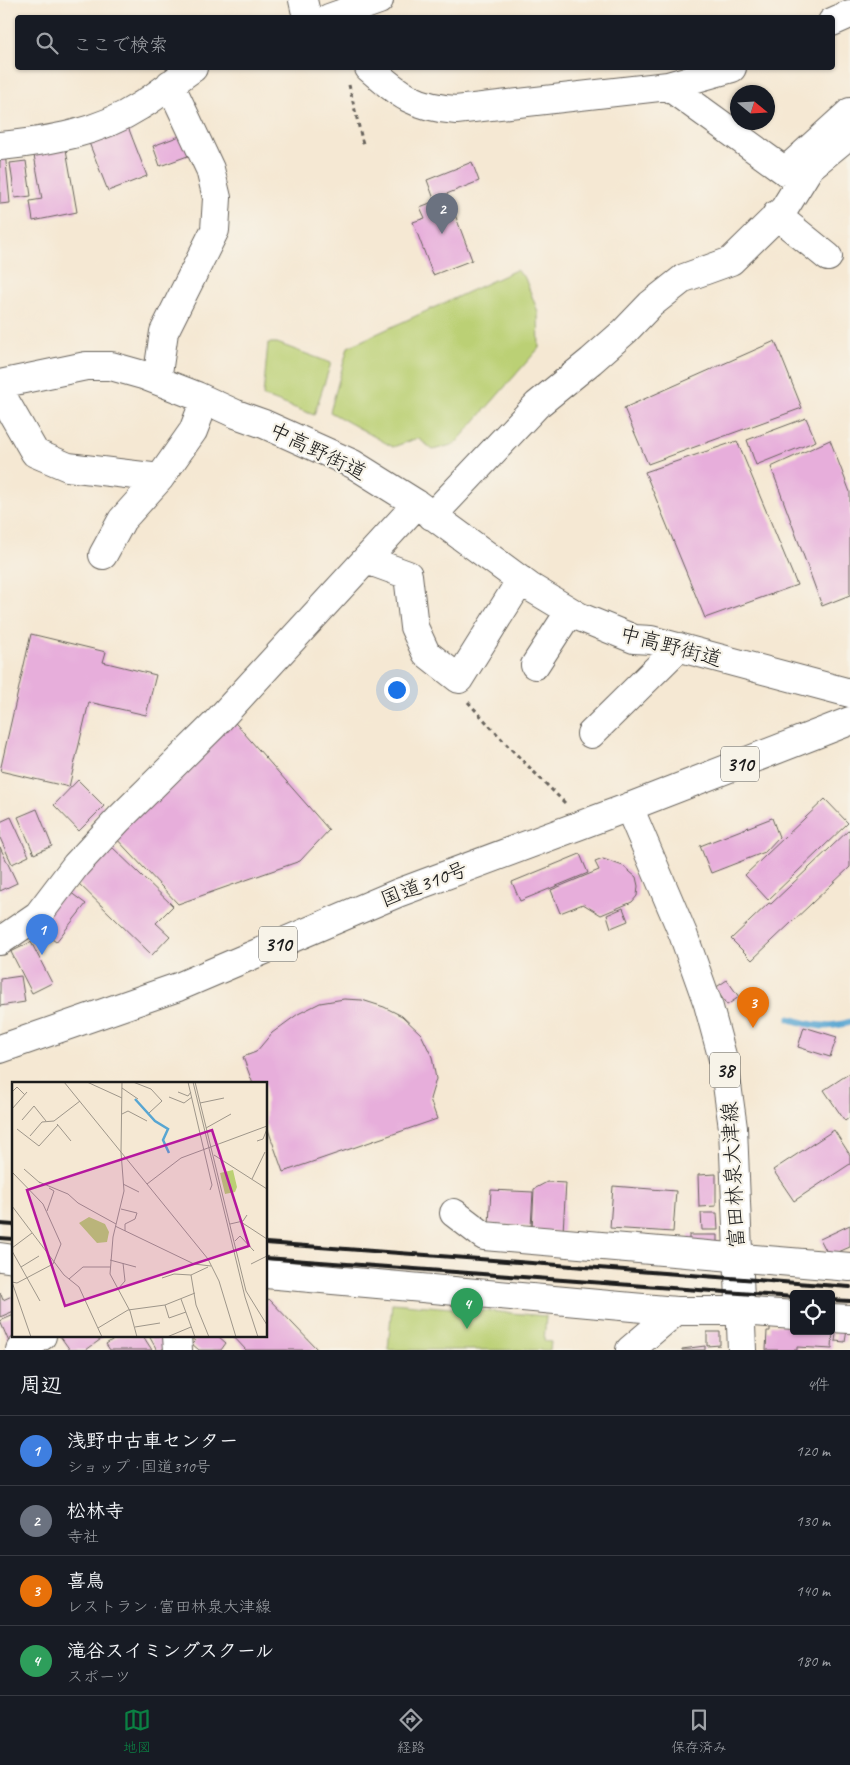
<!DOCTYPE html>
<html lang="ja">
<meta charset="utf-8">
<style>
:root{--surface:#171b24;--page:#242831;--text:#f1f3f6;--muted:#9ea1a6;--line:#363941;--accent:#0b8043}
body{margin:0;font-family:Caveat,"Klee One",sans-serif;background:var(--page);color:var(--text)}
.controls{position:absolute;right:15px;bottom:15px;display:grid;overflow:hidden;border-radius:5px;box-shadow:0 1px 4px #0004}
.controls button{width:45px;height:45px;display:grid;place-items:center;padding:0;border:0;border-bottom:1px solid var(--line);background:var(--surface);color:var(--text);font:25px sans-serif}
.compass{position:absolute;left:730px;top:85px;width:45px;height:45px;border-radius:50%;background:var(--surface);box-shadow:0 1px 4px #0004;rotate:108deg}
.you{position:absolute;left:396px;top:689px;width:18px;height:18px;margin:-12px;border:4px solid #fff;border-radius:50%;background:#1a73e8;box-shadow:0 0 0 8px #1a73e833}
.badge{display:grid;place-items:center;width:32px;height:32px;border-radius:50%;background:var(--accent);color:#fff;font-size:16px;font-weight:700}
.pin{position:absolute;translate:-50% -41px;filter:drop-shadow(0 1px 2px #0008)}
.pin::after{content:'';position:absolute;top:26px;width:18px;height:15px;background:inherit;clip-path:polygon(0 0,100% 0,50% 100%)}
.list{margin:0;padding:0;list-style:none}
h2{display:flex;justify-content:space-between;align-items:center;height:65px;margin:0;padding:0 20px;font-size:21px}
h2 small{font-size:16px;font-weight:400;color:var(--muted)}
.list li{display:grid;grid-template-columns:32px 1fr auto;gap:15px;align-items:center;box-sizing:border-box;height:70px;padding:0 20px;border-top:1px solid var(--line)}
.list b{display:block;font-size:19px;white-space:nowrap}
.list p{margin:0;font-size:16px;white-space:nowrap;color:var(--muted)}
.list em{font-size:16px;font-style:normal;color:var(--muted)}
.icon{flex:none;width:28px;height:28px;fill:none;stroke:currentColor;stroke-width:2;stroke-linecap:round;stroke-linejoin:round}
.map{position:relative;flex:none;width:850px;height:1350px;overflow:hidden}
.search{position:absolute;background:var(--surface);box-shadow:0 1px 4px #0004;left:15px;right:15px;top:15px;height:55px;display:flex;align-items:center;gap:12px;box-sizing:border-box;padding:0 18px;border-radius:5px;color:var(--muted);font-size:19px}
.sheet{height:345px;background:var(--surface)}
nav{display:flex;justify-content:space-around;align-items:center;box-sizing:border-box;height:70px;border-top:1px solid var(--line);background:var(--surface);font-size:14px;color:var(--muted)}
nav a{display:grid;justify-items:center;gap:2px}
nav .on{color:var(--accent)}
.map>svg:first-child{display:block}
</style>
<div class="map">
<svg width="850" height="1350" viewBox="0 0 850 1350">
<rect width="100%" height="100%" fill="#f7f3e8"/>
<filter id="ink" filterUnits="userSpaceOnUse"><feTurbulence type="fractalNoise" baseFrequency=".02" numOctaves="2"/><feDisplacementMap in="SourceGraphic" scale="10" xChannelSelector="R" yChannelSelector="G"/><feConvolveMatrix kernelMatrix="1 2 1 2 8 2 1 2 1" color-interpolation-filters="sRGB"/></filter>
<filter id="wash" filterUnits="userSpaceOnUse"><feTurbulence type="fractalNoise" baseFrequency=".0096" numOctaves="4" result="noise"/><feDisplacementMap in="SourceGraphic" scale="20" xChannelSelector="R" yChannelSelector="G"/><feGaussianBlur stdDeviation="1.12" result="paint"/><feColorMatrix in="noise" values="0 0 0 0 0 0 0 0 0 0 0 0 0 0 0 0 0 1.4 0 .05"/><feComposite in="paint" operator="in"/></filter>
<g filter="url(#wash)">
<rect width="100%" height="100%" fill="#f5e8d3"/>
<!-- green -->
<path fill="#bbd074" stroke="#6c7648" d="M516,270L525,278L538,312L539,348L455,444L433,450L418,438L393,447L330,412L348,347Z
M268,343H277L331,363L314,415L263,396Z
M392,1303L546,1316L544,1341L551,1342L550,1350H388Z"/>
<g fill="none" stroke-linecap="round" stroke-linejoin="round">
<!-- stream -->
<path stroke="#58a6d2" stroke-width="7" d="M790,1019C813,1026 827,1029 850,1022"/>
</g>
<g id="blocks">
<!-- building -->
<path fill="#e7aedb" d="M125,119L147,176L108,191L86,135Z
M188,133L196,153L160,166L153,146Z
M64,138L77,212L33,221L30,201L42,199L32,144Z
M5,152L10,203L0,204V153Z
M26,161L31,196L15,198L10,163Z
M472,162L479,181L434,199L427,180Z
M448,196L472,260L433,275L413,222L425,218L420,207Z
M775,341L802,408L648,464L624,408Z
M806,418L816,441L756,465L747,440Z
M830,440L850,492V595L822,606L771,467Z
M737,441L797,585L705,618L645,472Z
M31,634L106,652L103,662L156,675L146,715L89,702L69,787L0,771Z
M230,717L329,830L300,861L178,904L113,835Z
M78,780L104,806L79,831L54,805Z
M825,799L848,823L768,900L745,875Z
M37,809L52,846L34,854L18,817Z
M11,817L29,856L12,864L0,838V822Z
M772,818L779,837L765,852L711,873L700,846Z
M850,829V867L752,960L731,939L769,903L771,904Z
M109,844L173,906L156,923L170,936L152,955L74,879Z
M0,847L17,883L0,891Z
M580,854L588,873L520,901L512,882Z
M603,859L623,866L636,877L638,886L637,896L632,902L601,915L583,904L560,913L551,890L599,870L595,862Z
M66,889L86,904L56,942L36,927Z
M623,908L628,921L611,928L607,915Z
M31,942L52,983L32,993L11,952Z
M21,976L25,1002L0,1006V979Z
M727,980L739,997L727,1005L715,988Z
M344,999L362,1000L384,1007L402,1016L421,1034L432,1057L436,1079L430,1099L437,1119L283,1172L266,1124V1084H253L243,1057L256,1052L272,1033L298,1014L320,1003Z
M804,1027L837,1037L830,1057L798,1047Z
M850,1073V1117L845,1121L824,1090Z
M834,1130L850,1155V1164L794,1201L773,1170Z
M716,1174V1206L699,1207L698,1175Z
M547,1182L566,1183L563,1232L532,1230L534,1189Z
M613,1186L676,1191L673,1232L610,1228Z
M491,1190L533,1192L531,1227L489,1224Z
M701,1213H717L718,1230H702Z
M850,1225V1247L829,1256L820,1239Z
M689,1235H717V1248H689Z
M0,1292L3,1300L14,1295V1311L0,1317Z
M269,1299L318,1350H246L233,1336H266V1301Z
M14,1315V1336H21L9,1342L0,1321Z
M770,1325L794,1326V1331H831L833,1329L832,1349L797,1347V1350H766L767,1331H770Z
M837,1328L847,1330L845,1342L835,1341Z
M707,1332H720V1345L707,1346Z
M60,1336H103L104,1337L86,1350H70Z
M118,1336H143L152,1350H110L106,1344Z
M149,1336H169L173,1342L161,1350H157Z
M189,1336H218L226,1343L221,1350H199L192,1344L195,1341Z
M705,1346V1350H682V1349Z"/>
</g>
</g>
<g filter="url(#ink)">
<use href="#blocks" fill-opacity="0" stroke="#68635c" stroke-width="1"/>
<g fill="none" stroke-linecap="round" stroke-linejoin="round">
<defs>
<path id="minor" d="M303,0L305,9L309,18
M329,18L379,0
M832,22L850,14
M369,68C400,95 414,107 456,110L668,86L732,68
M668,86L785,171L850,112
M0,146C49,141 98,133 140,106C159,95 175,80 193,68
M776,215L828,257
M157,380L164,332L215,230L217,198L210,169L170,84
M0,384L86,366H111L143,375L197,396L236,414L264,424L353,464L417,504L530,587L580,617L634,639L651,640L850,693
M0,392L35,453L68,467L160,478
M432,516L537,405L591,361L625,331L651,304L684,278L731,261L784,209L810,167L850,134
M103,555L122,520L160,478L193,431L205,400
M367,560L408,575L414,627L426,653L459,679L521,580
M535,665L570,611
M591,734L679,647
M0,941L38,915L76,865L119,819L213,726L417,504
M454,1213L484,1236L850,1267
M0,1257L14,1259
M266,1274L676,1311H740L794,1315
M831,1318L850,1319
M177,1336L178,1350
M20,1350L42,1336
M630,1350L676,1311"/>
<path id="major" d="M629,807L683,934L708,1004L724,1063L733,1128L742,1350"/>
<path id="highway" d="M0,1049L178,987L398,893L629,807L850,721"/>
</defs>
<!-- minor casing -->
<use href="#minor" stroke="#68635c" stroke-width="30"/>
<!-- major casing -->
<use href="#major" stroke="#68635c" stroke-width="30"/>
<!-- highway casing -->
<use href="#highway" stroke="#68635c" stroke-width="30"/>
<!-- path -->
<path stroke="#68635c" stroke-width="3" stroke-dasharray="4 4" stroke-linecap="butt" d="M349,85L363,144
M468,702L508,746L566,804"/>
<!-- minor -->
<use href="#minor" stroke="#fff" stroke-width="28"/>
<!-- major -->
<use href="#major" stroke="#fff" stroke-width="28"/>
<!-- highway -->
<use href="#highway" stroke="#fff" stroke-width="28"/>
<!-- rail -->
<path stroke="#1c1c1c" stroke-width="4" d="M0,1224L14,1225
M0,1238L14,1239
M266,1243L850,1287
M266,1258L794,1297
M831,1300L850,1301"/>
</g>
</g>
<g text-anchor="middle" stroke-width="4.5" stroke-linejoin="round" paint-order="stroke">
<!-- shield labels -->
<g fill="#f7f3e8" stroke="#5e5c59" stroke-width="1">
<rect x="721" y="746.5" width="38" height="35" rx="4"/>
<rect x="259" y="926.5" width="38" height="35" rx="4"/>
<rect x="710" y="1052.5" width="30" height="35" rx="4"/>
</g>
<g font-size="20" font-weight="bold" fill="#1c1c1c">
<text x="740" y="771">310</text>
<text x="278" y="951">310</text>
<text x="725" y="1077">38</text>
</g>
<!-- street labels -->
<g font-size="21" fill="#1c1c1c" stroke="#f7f3e8">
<text transform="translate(318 451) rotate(26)" y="7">中高野街道</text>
<text transform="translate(671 646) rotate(15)" y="7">中高野街道</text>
<text transform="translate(424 884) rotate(-21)" y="7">国道310号</text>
<text transform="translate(733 1175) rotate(-93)" y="7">富田林泉大津線</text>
</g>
</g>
<!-- overview -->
<g transform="translate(12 1082)">
<rect width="255" height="255" fill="#f5e8d3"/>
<path d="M221,88L225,105L223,110L213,112L208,91ZM77,135L93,142L97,150L95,160L85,161L67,141Z" fill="#bbd074"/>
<path fill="none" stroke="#58a6d2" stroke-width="2.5" d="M123,17L143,39L156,47L151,58L157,71"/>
<path fill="none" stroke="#9e968a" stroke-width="1" d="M52,0L196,177L207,199L224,255M75,0L110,16M110,0L109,70L112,109L101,155L98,192L118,229L125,255M121,0L139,7L150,19L137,31M176,0L200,103L198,108M181,0L233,215L246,255M183,0L234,209L255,243M110,6L126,17M0,10L5,5L13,13M166,10L176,14L179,10M157,15L172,21L180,15M188,21L212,16M0,27L15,10M110,32L116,29L135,39M10,38L22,24L34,39M45,42L59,59M194,46L219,32M5,47L27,64L46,43M18,54L30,40L42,39L68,19M245,59L251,57L255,47M202,73L255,107M12,87L28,101M0,90L31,122L49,162L41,182L5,201L0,200M240,97L253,70M27,100L56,112L66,121L104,142M111,102L127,110M135,102L169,76L255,44M0,124L52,193L67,205L90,255M109,127L125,131L123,137L113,142V149M35,129L42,109L37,106M229,140L255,157M218,142L231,139L235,133M103,144L182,182L199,184M223,159L228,154L242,169M0,166L20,151M0,169L28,219M98,178L124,185M239,182L255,174M9,185L27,174M179,193L184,223L197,255M150,196L162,192L179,193L196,185M57,197L71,185H98M0,200L19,255M106,207L113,199L111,181M169,217L183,255M153,223L157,236L174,230M123,245L148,241M86,246L116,228L153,223L183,211M155,255L179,245"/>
<path fill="#b5179e" fill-opacity="0.15" stroke="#b5179e" stroke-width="2.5" d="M200,48L237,164L53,224L15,108Z"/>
<rect width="255" height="255" fill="none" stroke="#1c1c1c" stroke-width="2.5"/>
</g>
</svg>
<div class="controls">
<button><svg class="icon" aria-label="locate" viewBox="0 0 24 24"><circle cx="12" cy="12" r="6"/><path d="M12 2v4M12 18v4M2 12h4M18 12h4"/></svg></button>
</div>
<svg class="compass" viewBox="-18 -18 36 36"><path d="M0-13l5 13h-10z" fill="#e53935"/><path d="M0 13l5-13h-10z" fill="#9ea1a6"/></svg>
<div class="you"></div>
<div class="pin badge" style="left:42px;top:955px;background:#3f7fe0">1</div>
<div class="pin badge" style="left:442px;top:234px;background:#6b7280">2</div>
<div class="pin badge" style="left:753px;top:1028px;background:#e8710a">3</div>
<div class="pin badge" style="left:467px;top:1329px;background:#2e9e5b">4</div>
<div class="search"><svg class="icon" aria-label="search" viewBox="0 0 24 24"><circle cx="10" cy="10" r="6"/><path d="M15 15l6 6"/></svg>ここで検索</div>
</div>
<section class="sheet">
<h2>周辺<small>4件</small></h2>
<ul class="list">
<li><span class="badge" style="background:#3f7fe0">1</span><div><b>浅野中古車センター</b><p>ショップ · 国道310号</p></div><em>120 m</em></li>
<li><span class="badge" style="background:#6b7280">2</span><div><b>松林寺</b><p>寺社</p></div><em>130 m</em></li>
<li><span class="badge" style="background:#e8710a">3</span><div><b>喜鳥</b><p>レストラン · 富田林泉大津線</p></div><em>140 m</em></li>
<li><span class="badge" style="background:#2e9e5b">4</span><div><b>滝谷スイミングスクール</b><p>スポーツ</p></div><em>180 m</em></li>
</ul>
</section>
<nav>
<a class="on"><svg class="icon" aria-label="map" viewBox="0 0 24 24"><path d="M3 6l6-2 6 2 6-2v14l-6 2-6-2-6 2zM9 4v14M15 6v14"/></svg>地図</a>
<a><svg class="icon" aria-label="directions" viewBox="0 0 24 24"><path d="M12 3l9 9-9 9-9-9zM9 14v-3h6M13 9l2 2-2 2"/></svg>経路</a>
<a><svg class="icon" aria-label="saved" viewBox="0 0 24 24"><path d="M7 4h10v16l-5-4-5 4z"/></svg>保存済み</a>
</nav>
